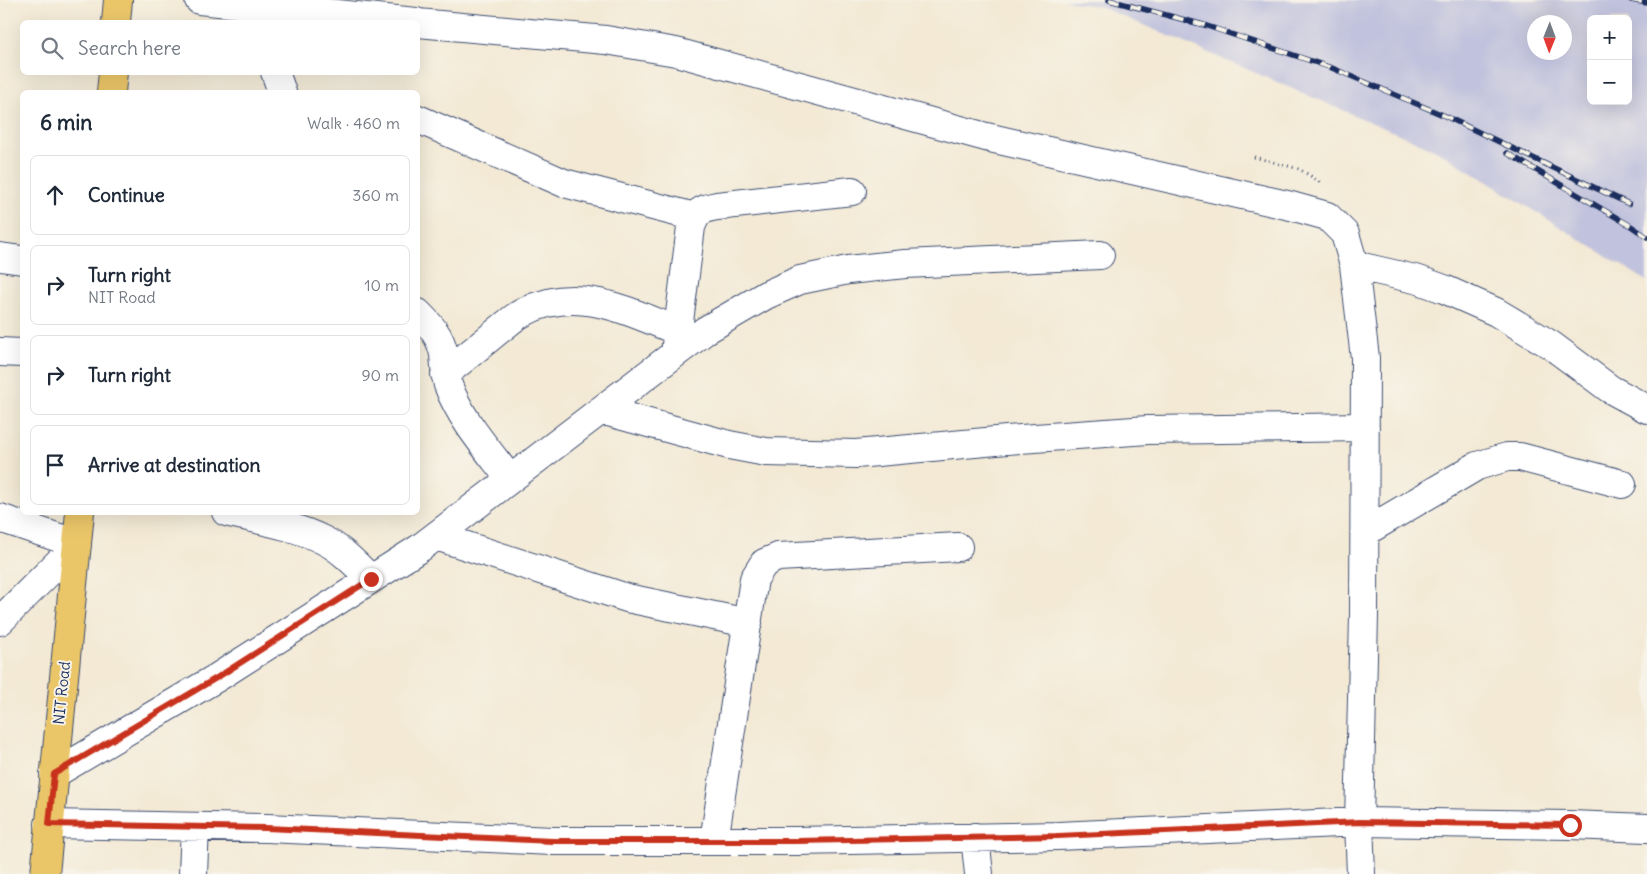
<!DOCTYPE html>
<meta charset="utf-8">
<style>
:root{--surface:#fff;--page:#f2f2f3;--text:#1f2937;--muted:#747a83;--line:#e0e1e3}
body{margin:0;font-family:Delius,sans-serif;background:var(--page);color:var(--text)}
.controls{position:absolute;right:15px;top:15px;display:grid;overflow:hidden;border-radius:8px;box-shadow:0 5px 20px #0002}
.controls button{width:45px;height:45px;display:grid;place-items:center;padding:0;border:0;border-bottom:1px solid var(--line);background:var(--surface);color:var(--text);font:25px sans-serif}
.compass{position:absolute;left:1527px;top:15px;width:45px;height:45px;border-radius:50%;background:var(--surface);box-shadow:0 5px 20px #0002;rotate:181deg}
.stop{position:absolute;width:15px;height:15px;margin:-11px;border:4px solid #c8321e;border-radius:50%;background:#fff}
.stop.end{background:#c8321e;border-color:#fff;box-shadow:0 1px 5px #0008}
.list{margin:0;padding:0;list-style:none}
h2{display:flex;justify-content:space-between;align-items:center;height:65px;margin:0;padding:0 20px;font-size:21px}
h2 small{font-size:16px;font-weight:400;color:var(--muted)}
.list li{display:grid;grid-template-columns:32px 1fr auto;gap:15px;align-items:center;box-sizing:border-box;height:80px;margin:0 10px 10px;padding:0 10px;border:1px solid var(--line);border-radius:8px}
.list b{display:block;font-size:19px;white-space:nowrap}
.list p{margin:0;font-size:16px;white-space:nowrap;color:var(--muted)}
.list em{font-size:16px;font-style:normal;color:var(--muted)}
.icon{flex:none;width:28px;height:28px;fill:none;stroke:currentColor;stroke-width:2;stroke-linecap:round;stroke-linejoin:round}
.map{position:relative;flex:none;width:1647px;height:874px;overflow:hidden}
.search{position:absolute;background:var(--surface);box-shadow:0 5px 20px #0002;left:20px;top:20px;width:400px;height:55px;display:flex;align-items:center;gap:12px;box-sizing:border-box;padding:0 18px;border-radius:8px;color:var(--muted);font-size:19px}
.panel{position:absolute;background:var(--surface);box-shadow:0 5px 20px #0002;left:20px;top:90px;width:400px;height:425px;border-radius:8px}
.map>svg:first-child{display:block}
</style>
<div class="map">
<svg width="1647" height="874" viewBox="0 0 1647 874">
<rect width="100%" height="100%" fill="#f7f3e8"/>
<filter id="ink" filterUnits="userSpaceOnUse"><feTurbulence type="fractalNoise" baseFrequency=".02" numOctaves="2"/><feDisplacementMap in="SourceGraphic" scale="10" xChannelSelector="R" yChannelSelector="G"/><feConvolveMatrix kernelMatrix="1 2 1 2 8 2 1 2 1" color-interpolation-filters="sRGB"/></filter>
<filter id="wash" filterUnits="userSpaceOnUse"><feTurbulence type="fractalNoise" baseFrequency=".0096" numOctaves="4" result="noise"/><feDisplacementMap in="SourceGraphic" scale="20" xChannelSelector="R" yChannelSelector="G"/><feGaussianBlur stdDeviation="1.12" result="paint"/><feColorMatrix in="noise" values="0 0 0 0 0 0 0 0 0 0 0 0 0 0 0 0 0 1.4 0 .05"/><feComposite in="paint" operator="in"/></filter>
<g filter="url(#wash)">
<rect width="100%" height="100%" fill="#f3e9d4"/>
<!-- industrial -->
<path fill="#c1c2dd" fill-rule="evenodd" d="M1063,0H1647V281L1436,150L1101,7ZM1591,19H1628V101H1591ZM1534,22H1564V52H1534Z"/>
</g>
<g filter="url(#ink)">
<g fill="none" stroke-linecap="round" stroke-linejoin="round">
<defs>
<path id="minor" d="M199,0L416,22
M418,23L606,40L676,52L986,137L1291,206L1327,216L1345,234L1354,265L1365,358L1364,616L1359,822L1361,874
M275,72L282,92
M418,119L564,183L695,217
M0,257L22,260
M1354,265L1419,280L1444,289L1496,312L1551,345L1610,389L1647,409
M418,313C430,325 441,336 444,355C445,365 445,375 448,385C461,420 488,450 510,479
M0,352L22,353
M675,353L691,227C697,211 701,209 717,206L852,191
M445,374C463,359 481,345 499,330C507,324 515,316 524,312C577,284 627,311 678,331
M601,410L729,445L766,452L856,454L1007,440L1148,430L1365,427
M226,512C258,520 294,525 323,540C342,549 356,565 371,579
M0,518L77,544L0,621
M1365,532L1477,466L1507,457H1520L1622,484
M436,536L627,598L748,623
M54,774L218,677L420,548L706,330L766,295L800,280L848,270L905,264L1100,255
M49,824L267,828L553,841H796L1058,836L1359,822L1570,825L1647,828
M975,837L979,874
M714,841L754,579L764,563L778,557L958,547
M193,874L195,827"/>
<path id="major" d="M116,22L118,0
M111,92L113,72
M45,874L80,512"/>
</defs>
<!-- minor casing -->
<use href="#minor" stroke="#3b4b70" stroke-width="30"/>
<!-- major casing -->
<use href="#major" stroke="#3b4b70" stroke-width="30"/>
<!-- path -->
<path stroke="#3b4b70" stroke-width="3" stroke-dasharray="1 4" stroke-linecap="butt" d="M1254,157L1299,169L1319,181L1320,184"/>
<!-- minor -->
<use href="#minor" stroke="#fff" stroke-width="28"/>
<!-- major -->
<use href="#major" stroke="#ebc669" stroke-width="28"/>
<defs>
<path id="rail" d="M1109,0L1204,25L1332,68L1443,115L1629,204
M1631,0L1647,3
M1507,153L1631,226L1647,237"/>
</defs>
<!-- rail casing -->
<use href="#rail" stroke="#1b2f5e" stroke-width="5.5"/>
<!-- rail -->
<use href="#rail" stroke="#f7f3e8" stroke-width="4" stroke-dasharray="11" stroke-linecap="butt"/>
</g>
</g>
<g fill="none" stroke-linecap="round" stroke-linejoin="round" filter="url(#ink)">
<!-- route -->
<path stroke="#c8321e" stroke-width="6" d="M371,579L218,677L54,774L49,824L266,828L553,841H796L1058,836L1360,822L1570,825"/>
</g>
<g text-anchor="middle" stroke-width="4" stroke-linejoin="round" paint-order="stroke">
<!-- street labels -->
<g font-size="15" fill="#1b2f5e" stroke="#f7f3e8">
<text transform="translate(62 693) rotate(-84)" y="5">NIT Road</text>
</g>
</g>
</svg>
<div class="controls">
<button>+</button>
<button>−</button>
</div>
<svg class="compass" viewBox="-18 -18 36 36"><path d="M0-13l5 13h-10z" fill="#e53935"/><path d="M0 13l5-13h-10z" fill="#747a83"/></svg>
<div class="stop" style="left:1570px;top:825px"></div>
<div class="stop end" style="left:371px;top:579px"></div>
<div class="search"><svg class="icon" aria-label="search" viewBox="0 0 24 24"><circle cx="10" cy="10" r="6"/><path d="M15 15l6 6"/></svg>Search here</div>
<section class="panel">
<h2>6 min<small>Walk · 460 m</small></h2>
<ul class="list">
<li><svg class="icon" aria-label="ahead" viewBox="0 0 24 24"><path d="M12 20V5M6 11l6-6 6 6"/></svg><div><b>Continue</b></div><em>360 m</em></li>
<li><svg class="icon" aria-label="right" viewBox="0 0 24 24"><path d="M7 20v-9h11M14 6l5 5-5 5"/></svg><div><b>Turn right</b><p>NIT Road</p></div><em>10 m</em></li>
<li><svg class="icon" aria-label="right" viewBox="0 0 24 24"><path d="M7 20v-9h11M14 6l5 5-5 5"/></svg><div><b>Turn right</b></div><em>90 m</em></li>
<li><svg class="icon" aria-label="arrive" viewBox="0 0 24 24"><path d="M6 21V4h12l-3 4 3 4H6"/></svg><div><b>Arrive at destination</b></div></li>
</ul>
</section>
</div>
